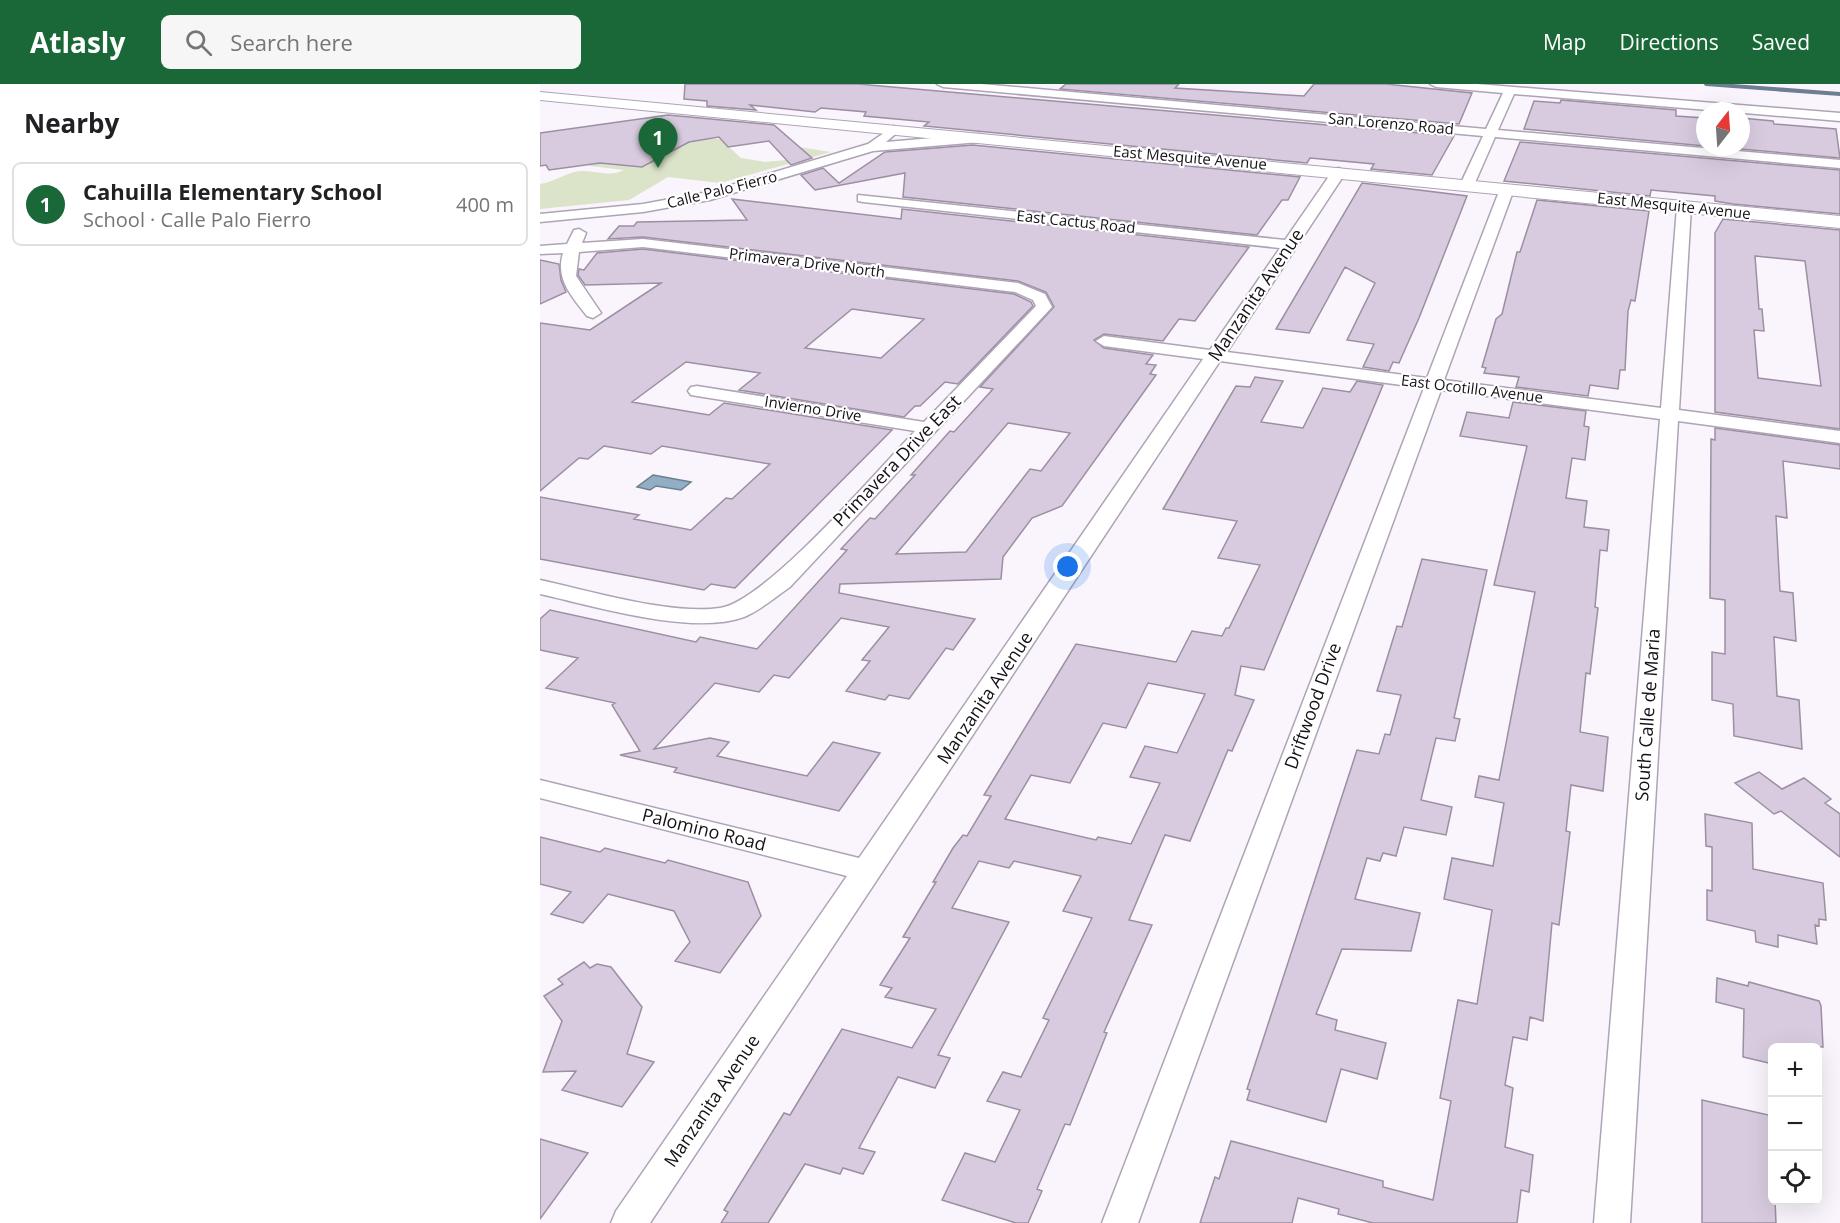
<!DOCTYPE html>
<meta charset="utf-8">
<style>
:root{--surface:#fff;--page:#f6f6f6;--text:#202124;--muted:#757577;--line:#e0e0e0;--accent:#1a6837}
body{margin:0;font-family:"Open Sans",sans-serif;background:var(--page);color:var(--text)}
.controls{position:absolute;right:18px;bottom:18px;display:grid;overflow:hidden;border-radius:9px;box-shadow:0 6px 24px #0002}
.controls button{width:54px;height:54px;display:grid;place-items:center;padding:0;border:0;border-bottom:2px solid var(--line);background:var(--surface);color:var(--text);font:30px sans-serif}
.compass{position:absolute;left:1156px;top:18px;width:54px;height:54px;border-radius:50%;background:var(--surface);box-shadow:0 6px 24px #0002;rotate:17deg}
.you{position:absolute;left:528px;top:483px;width:21px;height:21px;margin:-15px;border:4px solid #fff;border-radius:50%;background:#1a73e8;box-shadow:0 0 0 9px #1a73e833}
.badge{display:grid;place-items:center;width:39px;height:39px;border-radius:50%;background:var(--accent);color:#fff;font-size:20px;font-weight:700}
.pin{position:absolute;translate:-50% -50px;filter:drop-shadow(0 2px 3px #0008)}
.pin::after{content:'';position:absolute;top:32px;width:21px;height:18px;background:inherit;clip-path:polygon(0 0,100% 0,50% 100%)}
.list{margin:0;padding:0;list-style:none}
h2{display:flex;justify-content:space-between;align-items:center;height:78px;margin:0;padding:0 24px;font-size:26px}
h2 small{font-size:20px;font-weight:400;color:var(--muted)}
.list li{display:grid;grid-template-columns:39px 1fr auto;gap:18px;align-items:center;box-sizing:border-box;height:84px;margin:0 12px 12px;padding:0 12px;border:2px solid var(--line);border-radius:9px}
.list b{display:block;font-size:22px;white-space:nowrap}
.list p{margin:0;font-size:20px;white-space:nowrap;color:var(--muted)}
.list em{font-size:20px;font-style:normal;color:var(--muted)}
.icon{flex:none;width:33px;height:33px;fill:none;stroke:currentColor;stroke-width:2;stroke-linecap:round;stroke-linejoin:round}
.map{position:relative;flex:none;width:1300px;height:1139px;overflow:hidden}
header{display:flex;align-items:center;gap:36px;box-sizing:border-box;height:84px;padding:0 30px;background:var(--accent);color:#fff}
header strong{font-size:28px}
nav{display:flex;gap:33px;margin-inline-start:auto;font-size:21px}
.search{width:420px;height:54px;background:var(--page);display:flex;align-items:center;gap:15px;box-sizing:border-box;padding:0 21px;border-radius:9px;color:var(--muted);font-size:22px}
main{display:flex}
aside{flex:1;background:var(--surface)}
.map>svg:first-child{display:block}
</style>
<header>
<strong>Atlasly</strong>
<div class="search"><svg class="icon" aria-label="search" viewBox="0 0 24 24"><circle cx="10" cy="10" r="6"/><path d="M15 15l6 6"/></svg>Search here</div>
<nav><a>Map</a><a>Directions</a><a>Saved</a></nav>
</header>
<main>
<aside>
<h2>Nearby<small></small></h2>
<ul class="list">
<li><span class="badge">1</span><div><b>Cahuilla Elementary School</b><p>School · Calle Palo Fierro</p></div><em>400 m</em></li>
</ul>
</aside>
<div class="map">
<svg width="1300" height="1139" viewBox="0 0 1300 1139">
<rect width="100%" height="100%" fill="#faf5fd"/>
<!-- green -->
<path fill="#dbe3c9" d="M172,55H180L201,74L225,78L246,76L259,63L291,68L180,99L128,93L89,116L0,125V100C15,98 26,88 41,87C56,87 71,93 84,86L50,82L49,74Z"/>
<!-- water -->
<path fill="#92aec5" stroke="#6c7f91" stroke-width="1.5" d="M113,391L151,398L141,406L116,402L110,406L97,403Z"/>
<g fill="none" stroke-linecap="round" stroke-linejoin="round">
<!-- stream -->
<path stroke="#6c7f91" stroke-width="4" d="M1166,0L1300,10"/>
</g>
<!-- building -->
<path fill="#d8cbdf" stroke="#9b8fa2" stroke-width="1.5" fill-rule="evenodd" d="M145,0H318L914,52L892,91L831,85L834,80L770,74L767,79L384,42L389,38L324,32L326,28L281,24L275,28L210,21L216,26L167,22V17L144,15Z
M526,0H639L635,4L764,12L774,0H846L932,9L919,40L520,5Z
M1021,16L1136,26V32L1165,34V62L984,45L994,17L1020,19Z
M128,31L234,41L272,74L251,81L229,57L188,63L179,53L149,58L102,83L60,79L9,86L6,81L0,82V49Z
M1201,34L1233,37L1234,40L1296,45L1300,74L1178,63H1201Z
M980,58L1300,86V130L1193,120L1175,117V112L1111,106L1110,112L964,97Z
M433,61L760,93L748,116H742L717,151L363,113L365,89L275,106L261,91L283,84L299,99L345,68Z
M822,99L927,112L879,234L859,279L853,278L849,287L823,283L834,260L807,256L835,199L805,183L769,249L736,245Z
M192,115L361,135L362,125L709,163L655,237L639,235L623,257L564,250L554,256L564,264L613,271L606,280L616,281L610,290L616,291L522,422L492,434L463,473L461,495L300,500L299,509L435,535L413,566L406,564L369,615L349,611L345,616L306,607L330,577L322,576L349,543L301,534L249,594L234,591L219,608L175,599L114,665L170,654L189,658L177,672L267,692L293,658L340,669L299,727L134,688L137,684L80,671L100,667L72,621L75,619L6,604L38,574L0,566V535L10,526L156,558L160,553L217,565L307,466L301,465L330,434L335,435L375,391H371L410,347L414,348L453,305L440,303L514,223L506,208L478,197L103,153L68,155L79,142H94L97,138L207,136ZM468,339L530,349L501,387L490,385L426,468L356,470Z
M997,116L1109,127L1095,217L1091,216L1088,227L1085,286H1080L1078,305L1050,301L1048,312L976,303L979,293L944,289L946,284L942,283L956,235L962,230L977,168H980Z
M1183,135L1300,146V345L1175,328V149ZM1215,172L1265,177L1281,302L1218,294L1214,246L1224,247L1222,225H1219Z
M103,165L474,210L491,218L493,222L418,300L405,298L380,322H375L364,333L199,306L220,289L146,278L92,318L169,331L184,319L352,346L195,504L171,500L164,506L0,475V413L99,431L94,435L151,446L186,414L192,415L230,380L122,362L111,370L64,362L48,375L39,374L0,407V239L50,246L121,199L45,201L38,191L39,185L44,186L57,169ZM312,225L384,235L341,274L265,264Z
M0,176L19,180L21,196L26,208L0,220Z
M715,293L743,297L721,338L763,344L783,304L810,308L817,297L843,301L724,586L701,582L695,611L714,616L692,667L688,666L650,757L625,751L589,836L612,841L564,948L567,949L530,1041L525,1040L497,1105L502,1107L488,1139H476L402,1116L425,1069L455,1078L480,1026L447,1017L463,988L481,993L509,936L503,934L552,834L523,827L541,792L474,777L469,784L439,777L412,824L469,838L398,971L410,974L395,1004L358,993L319,1064L335,1068L323,1090L303,1084L300,1090L265,1080L228,1139H181L188,1128L184,1126L244,1029L250,1031L302,945L372,964L396,925L345,913L352,904L340,901L370,854L363,853L396,798H393L413,764L423,751L427,752L451,712L444,711L536,560L636,578L652,547L682,552L686,544H689L720,481L678,474L697,437L623,425L696,302L710,303ZM608,599L665,610L637,669L605,662L590,693L620,699L591,760L558,753L556,756L465,735L491,691L530,699L563,639L586,644Z
M973,318L1046,327L1044,342L1049,343L1045,376L1032,374L1026,414L1047,417L1044,443L1069,446L1067,467L1060,466L1055,523L1058,524L1050,590L1046,589L1040,648L1068,653L1063,707L1031,701L1026,747L1030,748L1019,841L1012,839L1003,937L990,933L987,956L973,953L965,1001L973,1004L965,1063L993,1071L989,1108L981,1106L977,1139H833L798,1130L799,1125L758,1114L752,1139H660L675,1093L679,1095L691,1057L843,1097V1103L893,1116L911,1017L900,1014L918,916L937,920L952,826L904,815L912,774L953,782L964,719L935,713L939,692L959,696L995,508L954,501L987,362L920,352L927,328L969,334Z
M1175,344L1300,361V385L1243,377L1247,434L1236,432L1240,507L1253,509L1256,557L1234,553L1237,612L1259,616L1262,665L1194,652L1193,620L1172,616V568L1185,570V516L1170,514L1171,355L1175,356Z
M882,475L947,486L914,634L920,635L915,657L896,654L881,716L912,723L906,751L864,743L856,772L843,769L840,777L827,774L815,815L880,829L871,867L802,865L776,930L797,936L795,946L846,959L837,995L801,985L786,1038L707,1016L710,1006L707,1005L817,666L839,670L845,650L850,651L861,611L837,607L857,542L862,543Z
M1219,688L1242,705L1264,694L1291,715L1285,719L1300,730V773L1241,727L1234,730L1195,699Z
M1165,730L1212,739L1213,785L1283,799L1286,836L1279,835V842L1275,841L1277,860L1238,851V863L1216,858L1215,847L1167,836V806L1172,807V763L1166,762Z
M0,753L60,768L65,764L125,779L128,776L208,798L221,832L180,889L135,877L150,858L134,827L68,810L43,839L11,830L31,808L0,800Z
M44,878L50,884L57,880L71,883L102,923L87,970L114,978L82,1023L22,1006L36,987L3,988L22,937L4,912L23,900L18,895Z
M1177,894L1208,902L1209,898L1279,917L1281,922L1283,963H1233V980L1203,973L1204,925L1176,918Z
M1162,1016L1233,1032V1116H1235L1236,1139H1162Z
M0,1055L48,1069L0,1135Z"/>
<g fill="none" stroke-linecap="round" stroke-linejoin="round">
<defs>
<path id="minor" d="M397,0H441L946,45L963,9L896,3L890,0H937L1300,29V37L974,10L958,46L1300,76V84L955,53L934,101L927,105L920,101L943,52L403,3Z
M354,42L360,46L346,58L440,50L446,54L440,58L333,67L170,116L103,128L0,138V130L103,120L168,108L328,60Z
M799,84L806,88L687,268L887,294L960,105L967,101L974,105L904,296L1121,324L1137,123L1144,119L1151,123L1139,326L1300,347V359L1138,337L1090,1139H1054L1120,335L901,306L598,1139H562L884,304L680,277L110,1139H71L76,1127L307,792L0,714V696L319,774L663,275L564,262L556,257L564,252L670,266L740,164L323,118L318,117V111L745,156L794,85Z
M39,145L46,149L42,159L103,155L478,199L505,210L512,223L250,503C235,513 221,526 204,533C152,552 54,522 0,510V496C51,507 130,531 180,524C226,517 338,386 375,347L157,312L151,311L148,307L151,303L157,302L384,338L496,222L493,216L475,208L103,163L39,168L36,192L61,229L53,234L47,232C32,213 15,195 23,169L0,170V162L27,160L34,146Z"/>
<path id="tertiary" d="M0,8L1300,132V144L0,16Z"/>
</defs>
<!-- minor casing -->
<use href="#minor" stroke="#afa3b6" stroke-width="3"/>
<!-- tertiary casing -->
<use href="#tertiary" stroke="#afa3b6" stroke-width="2"/>
<!-- minor -->
<use href="#minor" fill="#fff" fill-rule="evenodd"/>
<!-- tertiary -->
<use href="#tertiary" fill="#fff" fill-rule="evenodd"/>
</g>
<g text-anchor="middle" stroke-width="4.5" stroke-linejoin="round" paint-order="stroke">
<!-- far-street labels -->
<g font-size="15" fill="#151117" stroke="#fff">
<text transform="translate(851 40) rotate(5)" y="5">San Lorenzo Road</text>
<text transform="translate(650 74) rotate(5)" y="5">East Mesquite Avenue</text>
<text transform="translate(182 106) rotate(-14)" y="5">Calle Palo Fierro</text>
<text transform="translate(1134 122) rotate(6)" y="5">East Mesquite Avenue</text>
<text transform="translate(536 138) rotate(6)" y="5">East Cactus Road</text>
<text transform="translate(267 179) rotate(7)" y="5">Primavera Drive North</text>
<text transform="translate(932 305) rotate(7)" y="5">East Ocotillo Avenue</text>
<text transform="translate(273 325) rotate(9)" y="5">Invierno Drive</text>
</g>
<!-- street labels -->
<g font-size="18" fill="#151117" stroke="#fff">
<text transform="translate(716 211) rotate(-56)" y="6">Manzanita Avenue</text>
<text transform="translate(357 377) rotate(-46)" y="6">Primavera Drive East</text>
<text transform="translate(445 614) rotate(-56)" y="6">Manzanita Avenue</text>
<text transform="translate(773 622) rotate(-70)" y="6">Driftwood Drive</text>
<text transform="translate(1108 631) rotate(-86)" y="6">South Calle de Maria</text>
<text transform="translate(164 746) rotate(14)" y="6">Palomino Road</text>
<text transform="translate(172 1017) rotate(-56)" y="6">Manzanita Avenue</text>
</g>
</g>
</svg>
<div class="controls">
<button>+</button>
<button>−</button>
<button><svg class="icon" aria-label="locate" viewBox="0 0 24 24"><circle cx="12" cy="12" r="6"/><path d="M12 2v4M12 18v4M2 12h4M18 12h4"/></svg></button>
</div>
<svg class="compass" viewBox="-18 -18 36 36"><path d="M0-13l5 13h-10z" fill="#e53935"/><path d="M0 13l5-13h-10z" fill="#757577"/></svg>
<div class="you"></div>
<div class="pin badge" style="left:118px;top:84px">1</div>
</div>
</main>
